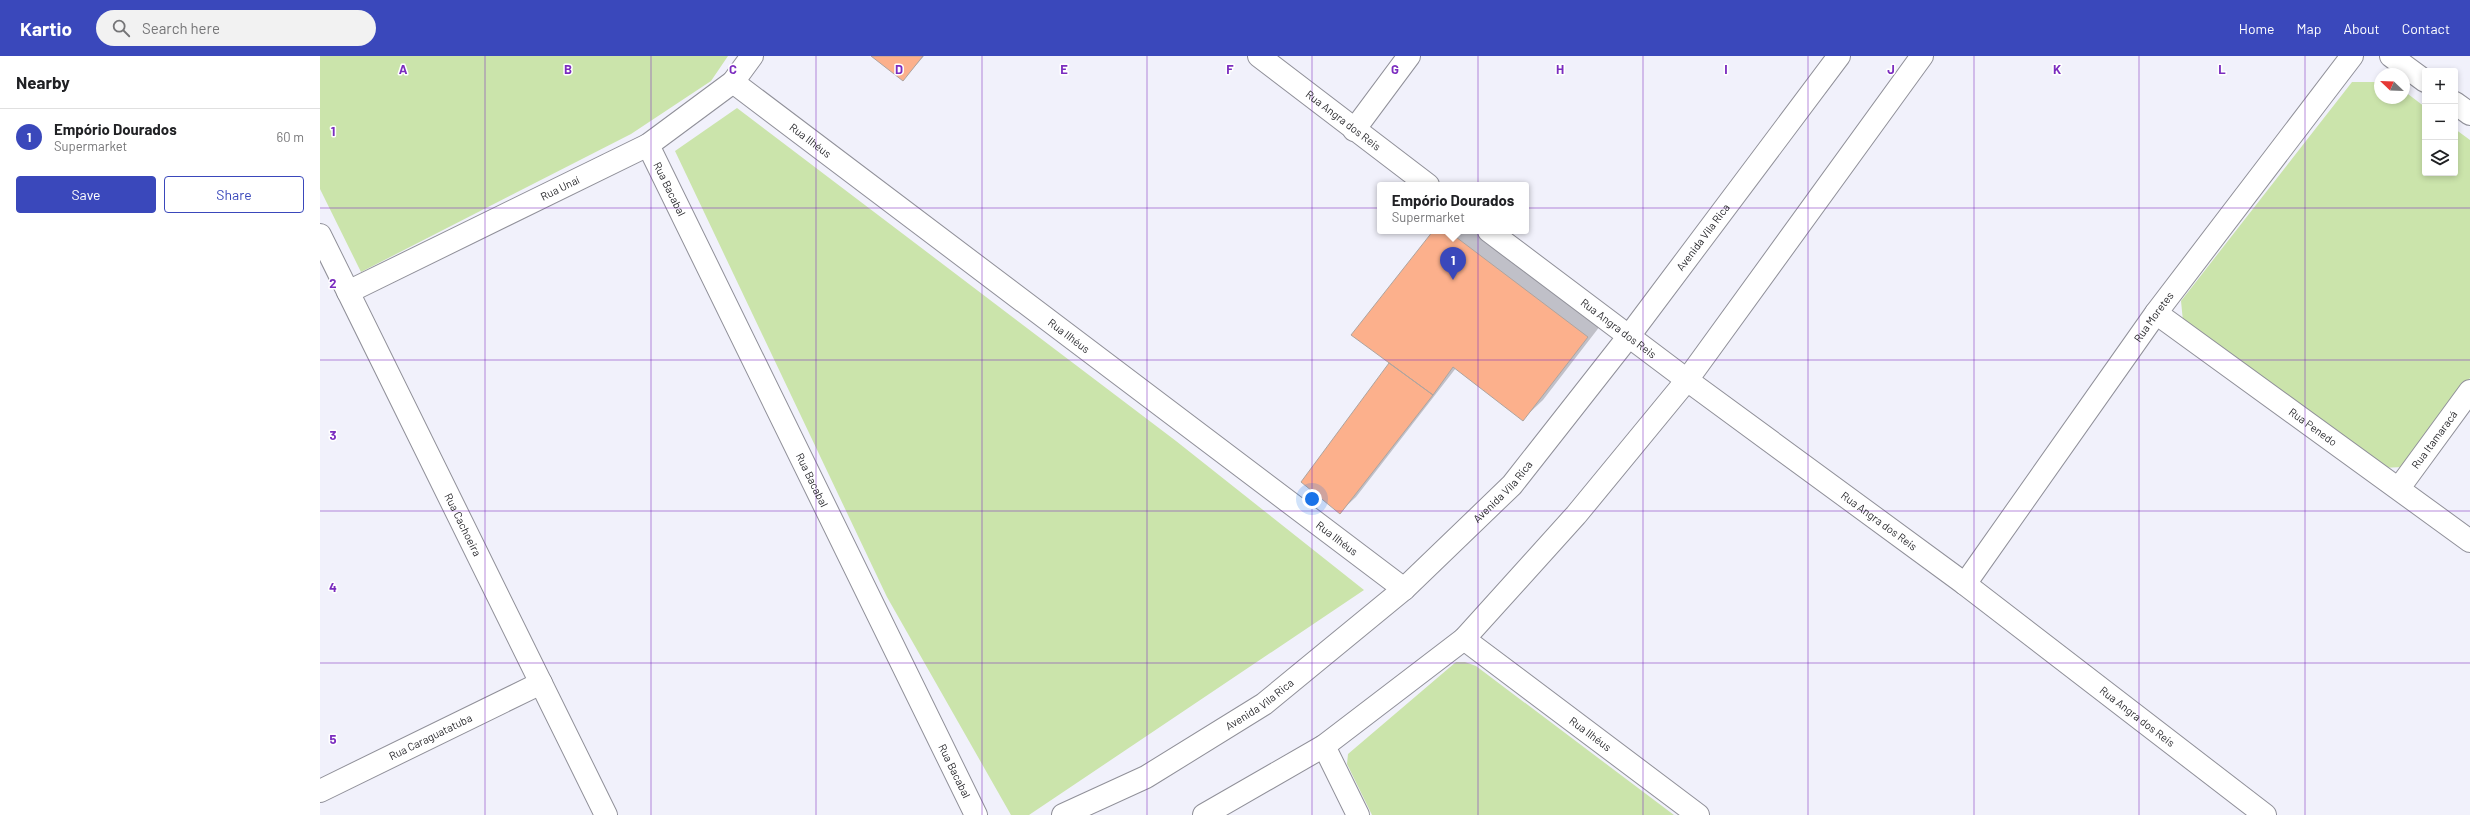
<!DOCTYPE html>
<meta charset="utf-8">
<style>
:root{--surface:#fff;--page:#f2f2f2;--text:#202124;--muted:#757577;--line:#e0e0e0;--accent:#3a48bb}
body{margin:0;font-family:Barlow,sans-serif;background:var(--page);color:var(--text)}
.controls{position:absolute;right:12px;top:12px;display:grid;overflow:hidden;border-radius:4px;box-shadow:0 2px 6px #0003}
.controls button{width:36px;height:36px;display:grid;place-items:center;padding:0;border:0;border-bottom:1px solid var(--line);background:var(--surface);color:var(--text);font:20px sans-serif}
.compass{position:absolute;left:2054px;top:12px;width:36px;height:36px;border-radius:50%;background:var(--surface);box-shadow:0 2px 6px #0003;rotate:293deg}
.you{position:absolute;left:992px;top:443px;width:14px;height:14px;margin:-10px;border:3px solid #fff;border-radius:50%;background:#1a73e8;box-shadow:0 0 0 6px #1a73e833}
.badge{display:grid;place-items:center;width:26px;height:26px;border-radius:50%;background:var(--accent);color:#fff;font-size:13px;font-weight:700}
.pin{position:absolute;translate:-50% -33px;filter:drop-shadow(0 1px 2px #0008)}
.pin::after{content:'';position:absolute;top:21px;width:14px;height:12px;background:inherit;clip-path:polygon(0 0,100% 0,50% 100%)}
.popup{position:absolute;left:1057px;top:126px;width:152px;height:52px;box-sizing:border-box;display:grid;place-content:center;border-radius:4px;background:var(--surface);filter:drop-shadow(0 1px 3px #0005);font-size:13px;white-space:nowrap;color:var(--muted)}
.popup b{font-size:15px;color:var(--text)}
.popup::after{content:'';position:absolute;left:50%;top:100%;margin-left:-8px;border:8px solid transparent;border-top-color:var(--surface)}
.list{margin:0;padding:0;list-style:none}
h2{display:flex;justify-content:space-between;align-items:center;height:52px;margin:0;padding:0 16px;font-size:17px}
h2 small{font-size:13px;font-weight:400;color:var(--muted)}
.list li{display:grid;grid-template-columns:26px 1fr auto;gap:12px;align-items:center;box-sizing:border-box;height:56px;padding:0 16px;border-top:1px solid var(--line)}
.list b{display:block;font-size:15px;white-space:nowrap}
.list p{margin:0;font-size:13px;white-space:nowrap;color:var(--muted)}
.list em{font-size:13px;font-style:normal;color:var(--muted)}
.actions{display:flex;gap:8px;padding:12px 16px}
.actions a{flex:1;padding:9px 0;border:1px solid var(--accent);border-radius:4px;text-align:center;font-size:14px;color:var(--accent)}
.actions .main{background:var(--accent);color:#fff}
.icon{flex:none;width:22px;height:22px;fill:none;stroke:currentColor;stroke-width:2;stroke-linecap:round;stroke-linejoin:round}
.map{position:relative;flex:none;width:2150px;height:759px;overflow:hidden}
header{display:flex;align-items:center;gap:24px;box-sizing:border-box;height:56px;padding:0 20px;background:var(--accent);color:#fff}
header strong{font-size:19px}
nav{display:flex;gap:22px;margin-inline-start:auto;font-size:14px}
.search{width:280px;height:36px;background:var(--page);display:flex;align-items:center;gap:10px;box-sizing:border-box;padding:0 14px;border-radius:22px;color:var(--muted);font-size:15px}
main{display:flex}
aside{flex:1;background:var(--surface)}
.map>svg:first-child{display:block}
</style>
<header>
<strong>Kartio</strong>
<div class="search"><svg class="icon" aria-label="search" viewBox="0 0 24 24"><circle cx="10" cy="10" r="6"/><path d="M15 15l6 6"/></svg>Search here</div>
<nav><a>Home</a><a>Map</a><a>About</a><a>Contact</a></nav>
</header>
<main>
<aside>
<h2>Nearby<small></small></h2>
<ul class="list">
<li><span class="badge">1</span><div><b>Empório Dourados</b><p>Supermarket</p></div><em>60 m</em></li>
</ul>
<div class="actions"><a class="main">Save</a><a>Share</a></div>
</aside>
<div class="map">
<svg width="2150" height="759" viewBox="0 0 2150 759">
<rect width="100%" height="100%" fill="#f1f1fb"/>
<!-- green -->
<path fill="#cbe4ab" d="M0,0H408L391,25L311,78L41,216L0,133Z
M2032,26H2060V42H2084V35L2105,51V117H2135V73L2150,84V322L2084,411L2060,412L1863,265L1861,245Z
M417,52L856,385L1044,534L709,759H691L567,541L355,95Z
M1136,606H1145L1156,610L1354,759H1052L1027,708L1028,698Z"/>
<!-- shadow -->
<path fill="#0003" d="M553,0H604L583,24Z
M1114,175H1173L1287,261L1223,344L1203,363L1136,312L1036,441L1020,456L982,426L1071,307Z"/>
<!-- building -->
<path fill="#fcb08c" stroke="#aea49f" d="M551,0H603L583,25Z
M1113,175H1128L1268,281L1203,365L1133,311L1113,339L1031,279Z
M1069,307L1113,339L1020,458L981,426Z"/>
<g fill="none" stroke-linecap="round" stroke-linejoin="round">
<defs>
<g id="minor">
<path id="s1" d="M939,0L1108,129"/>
<path d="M2071,0L2105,25"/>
<path id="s2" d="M413,26L1084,533"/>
<path d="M2135,47L2150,58"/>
<path d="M1034,74L1089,0"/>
<path id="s3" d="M328,89L656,759"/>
<path id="s4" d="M1169,175L1367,324L1645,528L1945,759"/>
<path id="s5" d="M0,179L286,759"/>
<path id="s6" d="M28,236L328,89L413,26L432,0"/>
<path id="s7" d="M1836,257L2150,485"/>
<path id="s8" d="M2079,432L2150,335"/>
<path id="s9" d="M1645,528L1836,257L2032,0"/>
<path id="s10" d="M1144,583L1378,759"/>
<path d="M1004,690L1038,759"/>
<path id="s11" d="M0,735L221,627"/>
</g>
<g id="tertiary">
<path id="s12" d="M743,759L826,721L944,648L1084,533L1192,429L1309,280L1519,0"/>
<path d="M884,759L1004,690L1144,583L1256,459L1367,324L1602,0"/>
</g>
</defs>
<!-- minor casing -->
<use href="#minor" stroke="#909099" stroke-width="24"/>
<!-- tertiary casing -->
<use href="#tertiary" stroke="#909099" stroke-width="24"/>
<!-- minor -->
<use href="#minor" stroke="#fff" stroke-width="22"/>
<!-- tertiary -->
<use href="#tertiary" stroke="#fff" stroke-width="22"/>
</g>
<!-- grid -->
<path fill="none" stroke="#7b2cbf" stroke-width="1" stroke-opacity="0.55" d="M165,0V759M331,0V759M496,0V759M662,0V759M827,0V759M992,0V759M1158,0V759M1323,0V759M1488,0V759M1654,0V759M1819,0V759M1985,0V759M0,152H2150M0,304H2150M0,455H2150M0,607H2150"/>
<g text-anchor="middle" stroke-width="3" stroke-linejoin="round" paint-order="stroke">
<!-- street labels -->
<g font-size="11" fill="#2a2a2e" stroke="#fff">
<text dy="4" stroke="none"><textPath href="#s1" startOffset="106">Rua Angra dos Reis</textPath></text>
<text dy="4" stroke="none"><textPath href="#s2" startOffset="97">Rua Ilhéus</textPath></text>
<text dy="4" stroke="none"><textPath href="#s6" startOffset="236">Rua Unaí</textPath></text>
<text dy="4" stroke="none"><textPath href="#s3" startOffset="49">Rua Bacabal</textPath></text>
<text dy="4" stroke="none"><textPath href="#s12" startOffset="874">Avenida Vila Rica</textPath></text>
<text dy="4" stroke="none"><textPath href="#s9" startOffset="327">Rua Moretes</textPath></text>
<text dy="4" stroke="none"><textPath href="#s4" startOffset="162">Rua Angra dos Reis</textPath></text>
<text dy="4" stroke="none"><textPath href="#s2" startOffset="421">Rua Ilhéus</textPath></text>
<text dy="4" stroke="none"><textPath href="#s7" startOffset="194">Rua Penedo</textPath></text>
<text dy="4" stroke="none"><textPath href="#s8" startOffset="60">Rua Itamaracá</textPath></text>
<text dy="4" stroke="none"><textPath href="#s3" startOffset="373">Rua Bacabal</textPath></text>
<text dy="4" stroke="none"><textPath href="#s12" startOffset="550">Avenida Vila Rica</textPath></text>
<text dy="4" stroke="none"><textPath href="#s4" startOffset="486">Rua Angra dos Reis</textPath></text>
<text dy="4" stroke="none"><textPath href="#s5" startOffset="323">Rua Cachoeira</textPath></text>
<text dy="4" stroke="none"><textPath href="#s2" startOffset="757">Rua Ilhéus</textPath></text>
<text dy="4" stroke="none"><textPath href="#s12" startOffset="226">Avenida Vila Rica</textPath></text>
<text dy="4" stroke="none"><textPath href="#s4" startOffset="810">Rua Angra dos Reis</textPath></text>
<text dy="4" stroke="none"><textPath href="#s10" startOffset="158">Rua Ilhéus</textPath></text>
<text dy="4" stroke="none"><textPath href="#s11" startOffset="123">Rua Caraguatatuba</textPath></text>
<text dy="4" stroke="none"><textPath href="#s3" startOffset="697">Rua Bacabal</textPath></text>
</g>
</g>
<g font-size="13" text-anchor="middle" font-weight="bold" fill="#7b2cbf" stroke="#fff" stroke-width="3" stroke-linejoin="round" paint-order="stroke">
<text x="83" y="18">A</text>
<text x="248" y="18">B</text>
<text x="413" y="18">C</text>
<text x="579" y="18">D</text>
<text x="744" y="18">E</text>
<text x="910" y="18">F</text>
<text x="1075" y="18">G</text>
<text x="1240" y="18">H</text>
<text x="1406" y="18">I</text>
<text x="1571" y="18">J</text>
<text x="1737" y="18">K</text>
<text x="1902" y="18">L</text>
<text x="13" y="80">1</text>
<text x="13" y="232">2</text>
<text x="13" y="384">3</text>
<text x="13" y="536">4</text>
<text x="13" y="688">5</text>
</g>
</svg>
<div class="controls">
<button>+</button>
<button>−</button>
<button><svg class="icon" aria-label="layers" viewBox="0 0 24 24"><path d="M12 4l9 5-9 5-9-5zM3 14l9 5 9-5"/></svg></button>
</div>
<svg class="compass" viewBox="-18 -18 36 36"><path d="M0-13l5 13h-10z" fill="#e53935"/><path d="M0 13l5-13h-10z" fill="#757577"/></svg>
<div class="you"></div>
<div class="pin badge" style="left:1133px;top:224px">1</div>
<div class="popup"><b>Empório Dourados</b>Supermarket</div>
</div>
</main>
